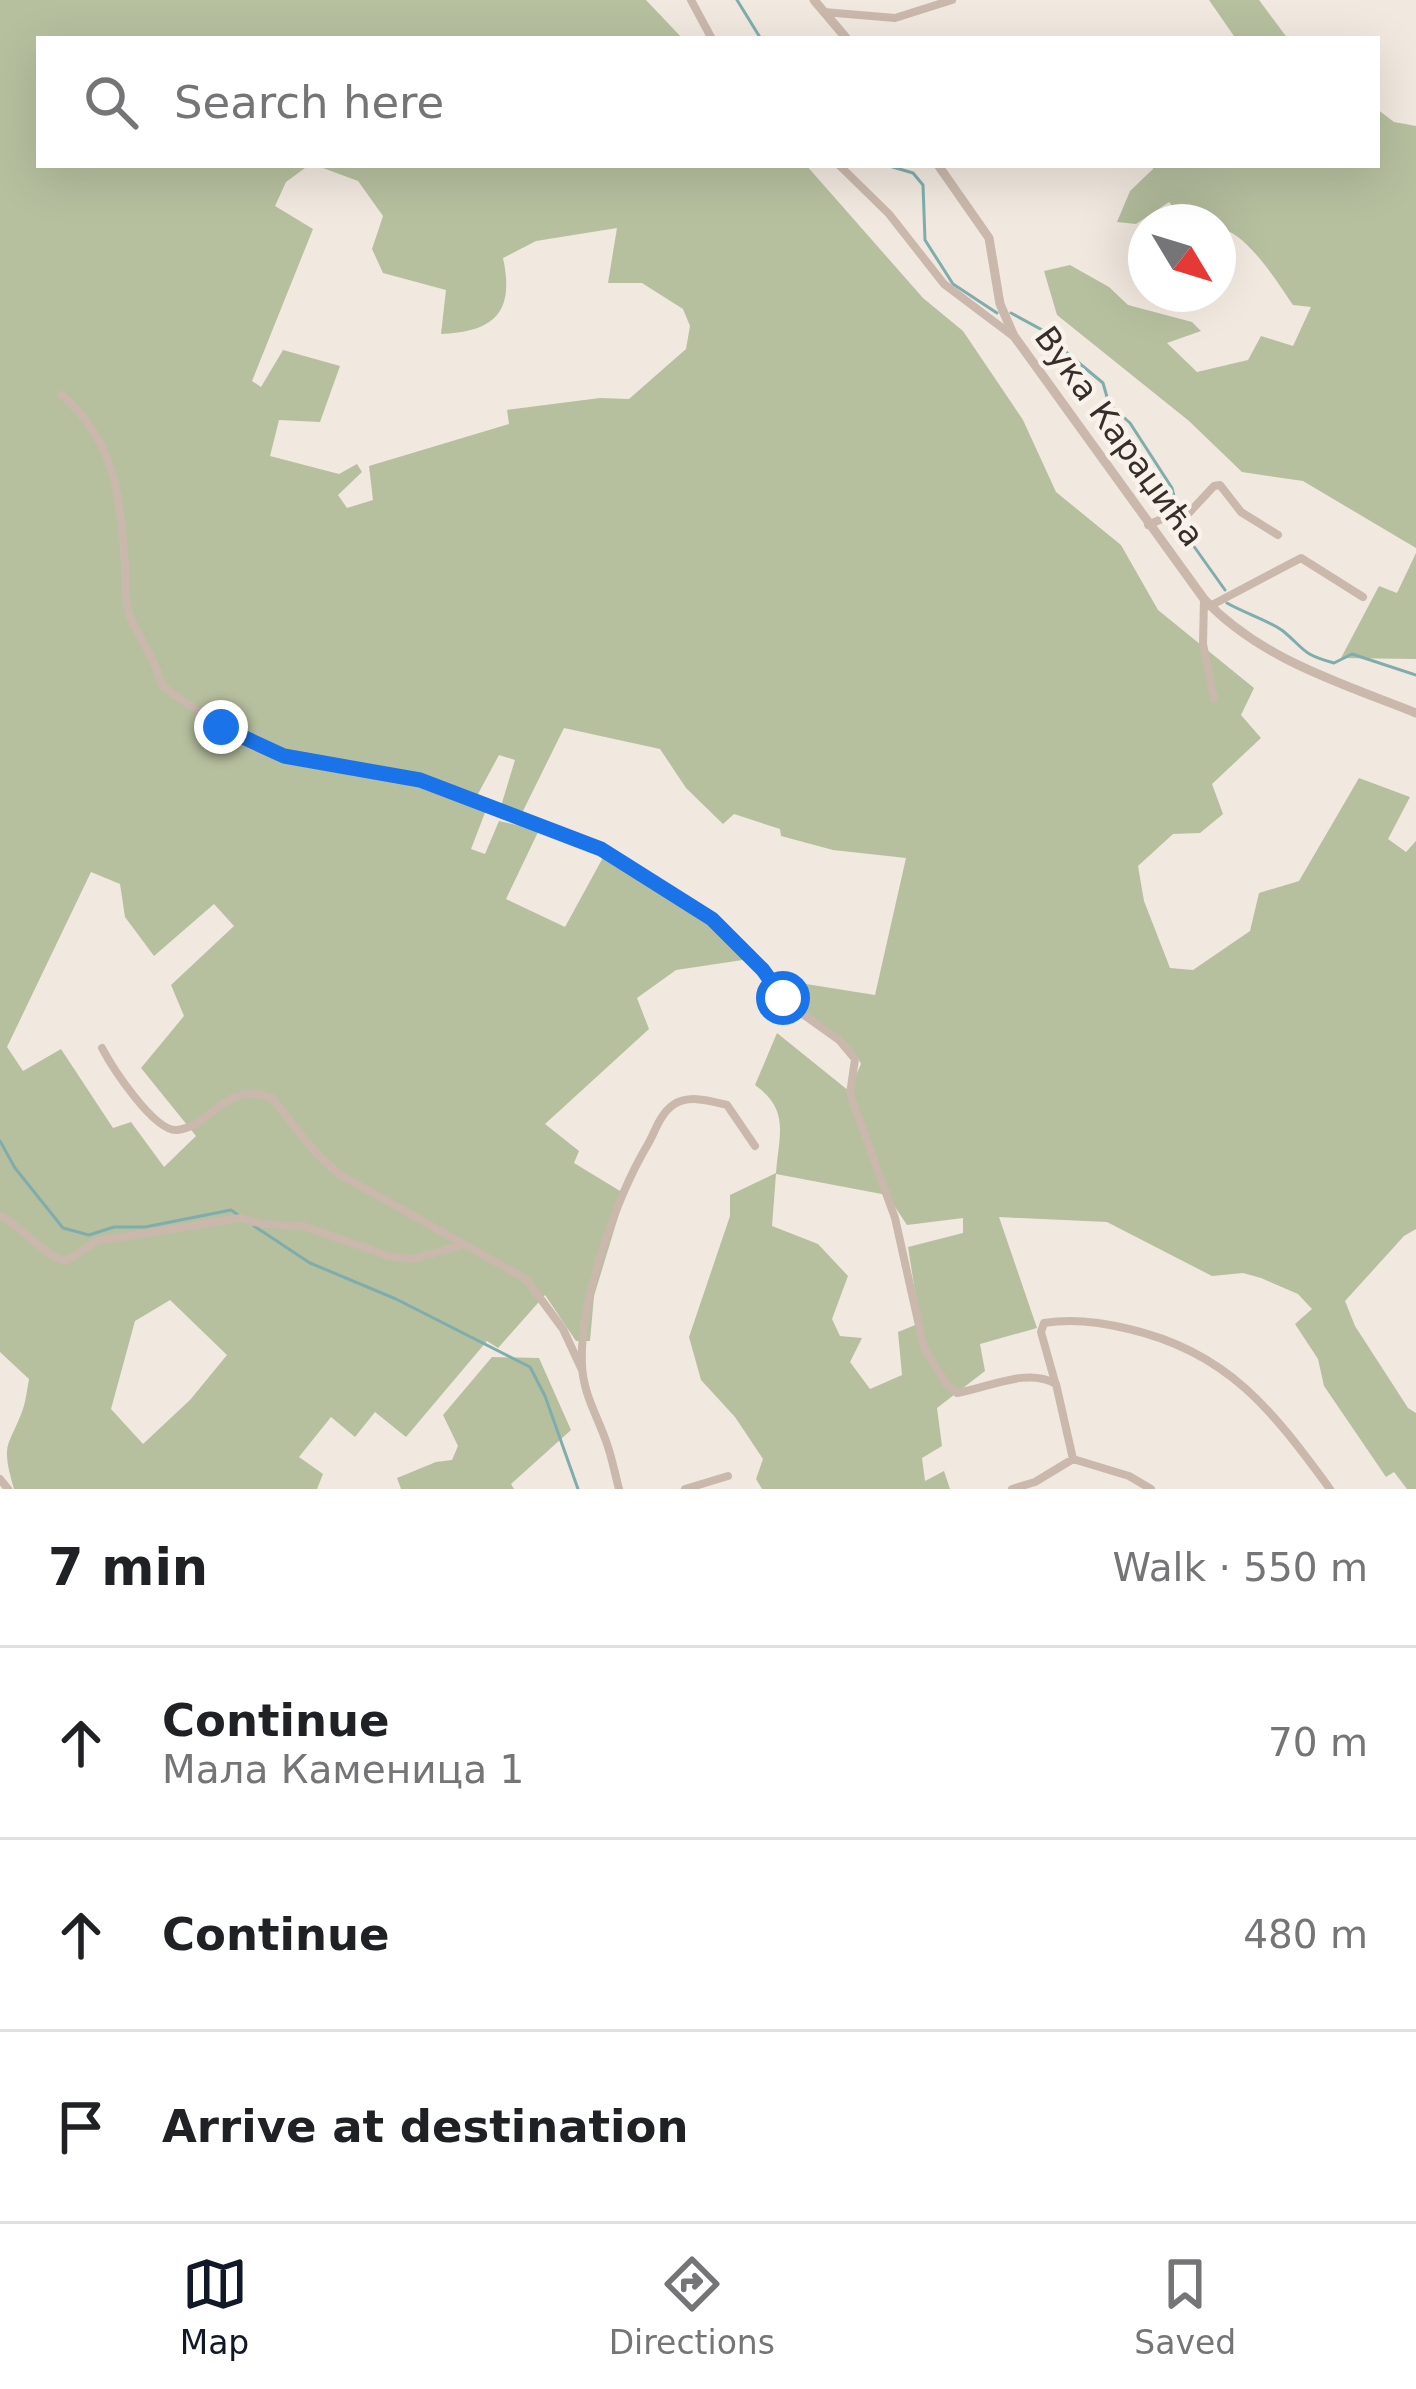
<!DOCTYPE html>
<meta charset="utf-8">
<style>
:root{--surface:#fff;--page:#f6f6f6;--text:#202124;--muted:#757577;--line:#e0e0e0;--accent:#111827}
body{margin:0;font-family:"DejaVu Sans",sans-serif;background:var(--page);color:var(--text)}
.compass{position:absolute;left:1128px;top:204px;width:108px;height:108px;border-radius:50%;background:var(--surface);box-shadow:0 12px 48px #0002;rotate:128deg}
.stop{position:absolute;width:36px;height:36px;margin:-27px;border:9px solid #1a73e8;border-radius:50%;background:#fff}
.stop.end{background:#1a73e8;border-color:#fff;box-shadow:0 3px 12px #0008}
.list{margin:0;padding:0;list-style:none}
h2{display:flex;justify-content:space-between;align-items:center;height:156px;margin:0;padding:0 48px;font-size:51px}
h2 small{font-size:39px;font-weight:400;color:var(--muted)}
.list li{display:grid;grid-template-columns:78px 1fr auto;gap:36px;align-items:center;box-sizing:border-box;height:192px;padding:0 48px;border-top:3px solid var(--line)}
.list b{display:block;font-size:45px;white-space:nowrap}
.list p{margin:0;font-size:39px;white-space:nowrap;color:var(--muted)}
.list em{font-size:39px;font-style:normal;color:var(--muted)}
.icon{flex:none;width:66px;height:66px;fill:none;stroke:currentColor;stroke-width:2;stroke-linecap:round;stroke-linejoin:round}
.map{position:relative;flex:none;width:1416px;height:1489px;overflow:hidden}
.search{position:absolute;background:var(--surface);box-shadow:0 12px 48px #0002;left:36px;right:36px;top:36px;height:132px;display:flex;align-items:center;gap:30px;box-sizing:border-box;padding:0 42px;border-radius:0px;color:var(--muted);font-size:45px}
.sheet{height:732px;background:var(--surface)}
nav{display:flex;justify-content:space-around;align-items:center;box-sizing:border-box;height:168px;border-top:3px solid var(--line);background:var(--surface);font-size:33px;color:var(--muted)}
nav a{display:grid;justify-items:center;gap:6px}
nav .on{color:var(--accent)}
.map>svg:first-child{display:block}
</style>
<div class="map">
<svg width="1416" height="1489" viewBox="0 0 1416 1489">
<rect width="100%" height="100%" fill="#f1e8df"/>
<!-- green -->
<path fill="#b6c09f" fill-rule="evenodd" d="M0,0H646L683,39H39V165H309L286,182L275,206L313,229L252,381L261,387L283,350L340,366L320,422L279,420L270,456L339,474L357,464L362,472L338,495L347,508L373,500L369,466L509,424L507,410L600,398L629,399L686,349L690,326L683,309L642,283H608L617,228L536,241L503,258C515,313 494,332 441,334L446,290L383,273L372,249L383,216L358,181L315,165H806L923,298L963,331L1023,420L1056,492L1121,545L1158,610L1254,688L1241,715L1261,738L1212,784L1223,814L1200,833L1173,834L1138,866L1144,901L1170,968L1193,970L1250,931L1259,893L1299,881L1359,778L1410,797L1388,839L1406,852L1416,841V1229L1404,1236L1345,1301L1355,1326L1408,1408L1416,1413V1489H1407L1394,1472L1386,1477L1324,1386L1318,1359L1295,1324L1312,1309L1298,1294L1261,1278L1243,1273L1212,1276L1107,1222L999,1217L1037,1328L980,1344L985,1371L937,1408L942,1446L922,1458L925,1481L944,1471L950,1489H762L756,1479L763,1459L735,1417L701,1380L689,1337L730,1216V1195L776,1173C779,1134 790,1110 755,1085L777,1033L849,1091L861,1064C849,1035 809,1020 785,997L806,984L875,995L906,858L833,850L781,836L780,829L734,814L723,824L686,788L660,749L564,728L523,811L501,806L515,760L499,755L472,805L486,810L471,849L485,854L499,821L539,830L506,899L565,927L606,852L715,915L756,958L676,970L637,998L649,1029L545,1124L579,1151L574,1163L625,1194L594,1296L590,1341H576L545,1295L498,1348L487,1341L406,1437L375,1412L355,1437L331,1417L299,1457L323,1474L317,1489H14C0,1441 9,1448 23,1409C26,1400 27,1389 29,1379L0,1352ZM91,872L120,884L125,917L154,956L214,904L234,926L171,985L184,1016L141,1068L196,1136L164,1167L131,1122L113,1128L61,1049L23,1071L7,1047ZM776,1174L887,1195L907,1225L963,1218V1233L908,1247L920,1323L898,1332L902,1375L870,1389L850,1362L862,1338L840,1336L832,1319L848,1276L818,1244L772,1226ZM170,1300L227,1355L190,1400L143,1444L111,1409L135,1321Z
M1209,0H1259L1288,39H1236Z
M1377,109L1394,122L1416,126V548L1303,481L1242,472L1189,421L1057,315L1044,271L1070,265L1109,287L1128,305L1192,322L1201,331L1167,343L1197,372L1248,360L1261,336L1293,346L1311,307L1293,305C1278,283 1246,231 1218,228V222H1186L1169,202L1136,224L1117,222L1130,191L1153,169L1152,165H1377Z
M1416,553V659L1341,658L1379,586L1397,593Z
M492,1357L539,1358L571,1430L511,1484L514,1489H401L397,1478L436,1462L452,1460L458,1446L443,1415Z"/>
<g fill="none" stroke-linecap="round" stroke-linejoin="round">
<!-- stream -->
<path stroke="#7fadad" stroke-width="3" d="M737,0L761,39
M886,165L913,173L923,185L925,240L953,284L997,313
M1011,313L1057,338L1067,353L1103,383L1109,404L1130,423L1172,488L1178,512
M1178,524L1225,590
M1227,603C1242,612 1272,622 1283,631C1306,650 1301,654 1334,663L1352,654L1416,675
M0,1141L15,1168L63,1228L89,1235L114,1227H145L231,1210L241,1217
M254,1226L310,1263L396,1299L530,1367L545,1396L578,1489"/>
<!-- minor -->
<path stroke="#c9b8ab" stroke-width="8" d="M691,0L712,39
M824,12L895,18L952,0
M839,165L889,214L944,284L1013,336
M62,395C117,444 119,495 125,564C126,581 124,604 131,619C142,643 156,660 162,686L221,727L284,756L420,780L601,849L712,919L763,970L790,1005L839,1040L855,1059L850,1094L895,1218L924,1348L947,1385L957,1393C988,1388 1027,1367 1056,1384L1073,1459L1129,1476L1151,1489
M1148,525L1164,518L1187,515L1214,486L1220,485L1241,512L1278,535
M1204,599L1203,644L1214,699
M1210,606L1301,558L1363,597
M102,1048C112,1067 154,1132 177,1130C212,1127 223,1080 272,1098L315,1152L339,1174L526,1279L563,1329L582,1370
M0,1216C24,1227 41,1255 66,1261L97,1241L241,1218L262,1224L303,1226L389,1256L413,1259L459,1246
M1055,1382L1041,1332L1044,1323C1073,1318 1101,1322 1129,1329C1228,1352 1272,1410 1330,1489
M0,1479L8,1489
M619,1489C615,1474 612,1458 607,1444C598,1417 583,1394 582,1365C579,1302 616,1198 648,1144C655,1132 660,1114 673,1105C689,1094 710,1101 727,1105L755,1146
M685,1489L728,1476
M1012,1489L1035,1482L1073,1459"/>
<!-- tertiary -->
<path stroke="#c9b8ab" stroke-width="9" d="M814,0L847,39
M938,165L989,238L1000,304L1014,336L1204,599C1260,659 1341,683 1416,713"/>
</g>
<g fill="none" stroke-linecap="round" stroke-linejoin="round">
<!-- route -->
<path stroke="#1a73e8" stroke-width="15" d="M221,727L284,756L420,780L601,849L712,919L763,970L783,998"/>
</g>
<g text-anchor="middle" stroke-width="9" stroke-linejoin="round" paint-order="stroke">
<!-- street labels -->
<g font-size="33" fill="#372e2a" stroke="#f9f2eb">
<text transform="translate(1120 436) rotate(54)" y="12">Вука Караџића</text>
</g>
</g>
</svg>
<svg class="compass" viewBox="-18 -18 36 36"><path d="M0-13l5 13h-10z" fill="#e53935"/><path d="M0 13l5-13h-10z" fill="#757577"/></svg>
<div class="stop" style="left:783px;top:998px"></div>
<div class="stop end" style="left:221px;top:727px"></div>
<div class="search"><svg class="icon" aria-label="search" viewBox="0 0 24 24"><circle cx="10" cy="10" r="6"/><path d="M15 15l6 6"/></svg>Search here</div>
</div>
<section class="sheet">
<h2>7 min<small>Walk · 550 m</small></h2>
<ul class="list">
<li><svg class="icon" aria-label="ahead" viewBox="0 0 24 24"><path d="M12 20V5M6 11l6-6 6 6"/></svg><div><b>Continue</b><p>Мала Каменица 1</p></div><em>70 m</em></li>
<li><svg class="icon" aria-label="ahead" viewBox="0 0 24 24"><path d="M12 20V5M6 11l6-6 6 6"/></svg><div><b>Continue</b></div><em>480 m</em></li>
<li><svg class="icon" aria-label="arrive" viewBox="0 0 24 24"><path d="M6 21V4h12l-3 4 3 4H6"/></svg><div><b>Arrive at destination</b></div></li>
</ul>
</section>
<nav>
<a class="on"><svg class="icon" aria-label="map" viewBox="0 0 24 24"><path d="M3 6l6-2 6 2 6-2v14l-6 2-6-2-6 2zM9 4v14M15 6v14"/></svg>Map</a>
<a><svg class="icon" aria-label="directions" viewBox="0 0 24 24"><path d="M12 3l9 9-9 9-9-9zM9 14v-3h6M13 9l2 2-2 2"/></svg>Directions</a>
<a><svg class="icon" aria-label="saved" viewBox="0 0 24 24"><path d="M7 4h10v16l-5-4-5 4z"/></svg>Saved</a>
</nav>
